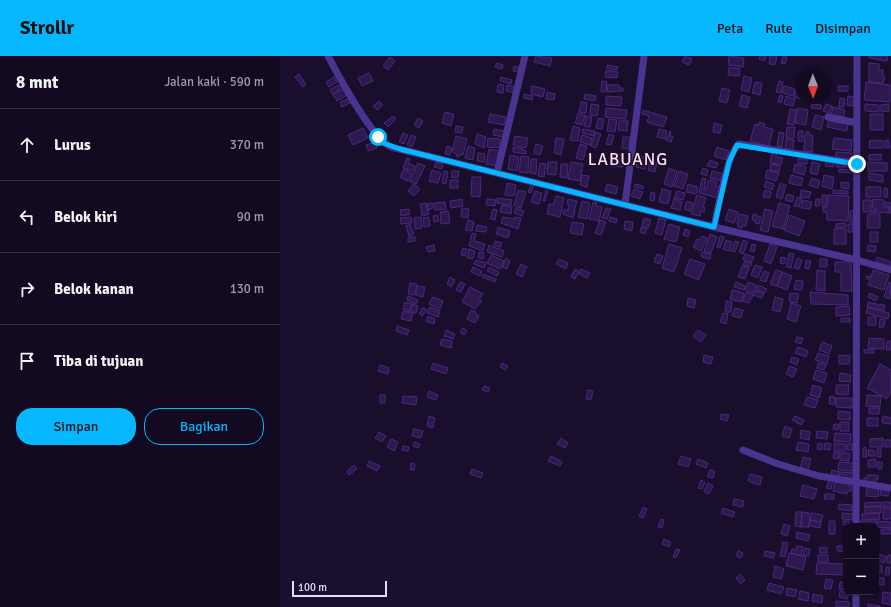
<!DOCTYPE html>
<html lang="id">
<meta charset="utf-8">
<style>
:root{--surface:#130a21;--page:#20182e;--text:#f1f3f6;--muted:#9d9aa5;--line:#322b3f;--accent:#05b7ff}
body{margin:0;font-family:Signika,sans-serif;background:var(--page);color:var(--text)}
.controls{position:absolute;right:12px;bottom:12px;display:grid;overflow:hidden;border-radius:8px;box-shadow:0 1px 3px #0004}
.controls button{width:36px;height:36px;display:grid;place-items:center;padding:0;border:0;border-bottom:1px solid var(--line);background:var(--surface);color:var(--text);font:20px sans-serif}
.compass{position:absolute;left:515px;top:12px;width:36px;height:36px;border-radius:50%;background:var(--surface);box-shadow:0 1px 3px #0004;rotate:179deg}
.scale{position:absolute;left:12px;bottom:10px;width:95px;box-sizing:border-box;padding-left:4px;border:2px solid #e5d9ff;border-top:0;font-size:11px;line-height:14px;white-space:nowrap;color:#e5d9ff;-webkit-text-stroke:3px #190e2c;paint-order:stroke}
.stop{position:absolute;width:12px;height:12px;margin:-9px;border:3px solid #05b7ff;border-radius:50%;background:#fff}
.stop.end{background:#05b7ff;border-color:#fff;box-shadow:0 1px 4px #0008}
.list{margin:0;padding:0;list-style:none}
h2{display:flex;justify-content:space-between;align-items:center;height:52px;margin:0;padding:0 16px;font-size:17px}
h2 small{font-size:13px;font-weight:400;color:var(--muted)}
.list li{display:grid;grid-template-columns:26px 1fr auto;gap:12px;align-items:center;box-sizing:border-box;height:72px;padding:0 16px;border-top:1px solid var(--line)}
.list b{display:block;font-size:15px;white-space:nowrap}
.list em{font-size:13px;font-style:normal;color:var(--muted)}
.actions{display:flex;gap:8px;padding:12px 16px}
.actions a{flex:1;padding:9px 0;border:1px solid var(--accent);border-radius:16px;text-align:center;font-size:14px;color:var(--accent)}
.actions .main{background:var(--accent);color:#111}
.icon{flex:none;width:22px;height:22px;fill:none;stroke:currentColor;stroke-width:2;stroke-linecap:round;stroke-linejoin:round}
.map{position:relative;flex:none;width:611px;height:551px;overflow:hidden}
header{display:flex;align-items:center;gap:24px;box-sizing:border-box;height:56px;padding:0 20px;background:var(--accent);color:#111}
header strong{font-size:19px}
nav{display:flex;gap:22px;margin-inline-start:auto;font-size:14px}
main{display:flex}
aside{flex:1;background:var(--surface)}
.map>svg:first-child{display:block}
</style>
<header>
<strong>Strollr</strong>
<nav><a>Peta</a><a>Rute</a><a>Disimpan</a></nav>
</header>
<main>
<aside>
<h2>8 mnt<small>Jalan kaki · 590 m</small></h2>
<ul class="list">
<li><svg class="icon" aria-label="ahead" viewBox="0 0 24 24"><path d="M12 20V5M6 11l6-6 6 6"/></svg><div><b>Lurus</b></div><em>370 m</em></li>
<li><svg class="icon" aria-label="left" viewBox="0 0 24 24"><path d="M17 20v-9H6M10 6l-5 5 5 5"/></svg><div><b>Belok kiri</b></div><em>90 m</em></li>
<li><svg class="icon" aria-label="right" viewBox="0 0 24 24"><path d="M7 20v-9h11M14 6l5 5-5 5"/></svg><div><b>Belok kanan</b></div><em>130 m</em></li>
<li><svg class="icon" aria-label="arrive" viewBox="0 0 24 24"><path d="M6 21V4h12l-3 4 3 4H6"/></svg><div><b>Tiba di tujuan</b></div></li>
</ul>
<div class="actions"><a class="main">Simpan</a><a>Bagikan</a></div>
</aside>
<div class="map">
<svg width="611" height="551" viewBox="0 0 611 551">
<rect width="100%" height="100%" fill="#190e2c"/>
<!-- building -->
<path fill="#2e194f" stroke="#49297d" d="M256,0L272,2L270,10L254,6Z
M405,0L412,3L409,9L402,6Z
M449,0L464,2L463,11L448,9Z
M480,0H486L485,5L479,3Z
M490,0H497L495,9L489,8Z
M503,0L507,1L505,8L501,7Z
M589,0H608L607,5L589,2Z
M110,1L115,5L108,14L103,10Z
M217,7L223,9L222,13L215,11Z
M589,7L599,8V14H603V22H605L603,27L589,26Z
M327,9L338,11L337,14L327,12Z
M234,10L239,11L238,16L233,15Z
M449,11L460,13L459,20L448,19Z
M326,14L338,16L337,22L325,21Z
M89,17L93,25L82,30L78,22Z
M19,18L26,29L23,31L15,21Z
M464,20L472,22L469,36L461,34Z
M54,21L57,26L49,31L46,26Z
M221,21L232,24L231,28L220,25Z
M322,25L327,26L326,36H321Z
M499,25L503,26L501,37L496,36Z
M475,26L482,27L480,39L472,37Z
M586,26L610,29V46L584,44Z
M218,28L224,29L223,37L217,36Z
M58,29L61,33L52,38L50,34Z
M227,29L236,31L235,37L226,35Z
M328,29H339V32H343V35L327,36Z
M252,30L265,33L263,41L251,38Z
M504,30L515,33L513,40L502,37Z
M558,30H568V35H558Z
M442,32L450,34L447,47L439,45Z
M516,32L521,33V42H531L530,45L514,41Z
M64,33L67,39L57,45L53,39Z
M267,36L275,38L274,44L266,43Z
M244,38L253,40L252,44L244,42Z
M305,38L316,40L315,45L304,43Z
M462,39L470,41L467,52L459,50Z
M500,39L503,40L501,47L498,46Z
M326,40L342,41L341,50L326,49Z
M506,40L515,43L513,50L504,48Z
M568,40L574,41L573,50L567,49Z
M560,42L565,43L564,51H559Z
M67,43L70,47L62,51L60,46Z
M99,45L103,49L97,54L93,50Z
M301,46L307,47L306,57L299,56Z
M311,48L319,49L317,60L310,59Z
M532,48L541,49V53L531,52Z
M546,48L552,50L550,57L543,55Z
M585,48L599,49V56L585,55Z
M609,48V55L601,56V49Z
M553,51L565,54L563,63L551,60Z
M326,52L347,54L346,63L325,61Z
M517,52L528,54L526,69L515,67Z
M510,53L516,54L514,69L507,68Z
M363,54L387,61L383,71L367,66L369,60L362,58Z
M165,56L174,58L171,70L162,67Z
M298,57L305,59L302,69L295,67Z
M210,58L226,61L224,69L208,66Z
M590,58H603V74H590Z
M535,59L544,61L541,74L532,71Z
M113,60L116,63L108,71L104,67Z
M306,60L312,61L310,71L304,70Z
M138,62L143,65L139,72L134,69Z
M318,62L324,63L322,73L316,72Z
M329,63L337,64L335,76L327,75Z
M339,65H348L347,75L338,74Z
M548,65L568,68L567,75L547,71Z
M479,66L485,68L484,71L493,73L489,90L470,85L475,68L479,69Z
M434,67L442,69L440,77L433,76Z
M176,70L183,71L182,77L175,76Z
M293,70L300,72L298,85L290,84Z
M507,71H515L514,82H506Z
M83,72L88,82L73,89L68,79Z
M214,73L224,75L223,81L213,79Z
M303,73L315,75L314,80L302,77Z
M379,73L387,75L385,83L377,81Z
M390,75L391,76L390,80H393L391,86L386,84Z
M518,75H523V85H518Z
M527,75L529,76V79H533L532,96L524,95L525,79H526Z
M315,76L321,78L316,92L311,90Z
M499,76L504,77L502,91L497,90Z
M123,77L128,79L124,88L119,86Z
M197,78L206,81L204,92L195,88Z
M329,78L334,80L331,89L326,88Z
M131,79L136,81L132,91L127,89Z
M302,79L312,82L310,89L300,86Z
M176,80L187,83L183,99L180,98L179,101L176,100L177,98L172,96Z
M235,80L248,82L246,92L233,89Z
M343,81H350L349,93L342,92Z
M208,82L220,83V92L207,91Z
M276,82L284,83L281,99L274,97Z
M554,82L572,84L571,95L552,93Z
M506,83L514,84L513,95L505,94Z
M590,84L604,85V92H589Z
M606,84H609L610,92H606Z
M95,86L97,92L88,95L86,89Z
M256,88L263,90L260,99L254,97Z
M300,88L307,90L303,104L296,102Z
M167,90L172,92L170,99L165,98Z
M188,90L195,92L193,104L185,102Z
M233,91L243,93V94L246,95V98L233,96Z
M437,91L449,95L446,104L434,100Z
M209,93L219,95L216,110L206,108Z
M492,96L497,97L496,101L503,102L501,109L490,107Z
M556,96L572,97L571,103L556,102Z
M198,97L205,98L204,106L197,105Z
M331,98L343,99V111L330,110Z
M601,98V104H589V99Z
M230,99L239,101L237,115L228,113Z
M241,100L249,101L248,117L239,116Z
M359,100L368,102L365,113L356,111Z
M127,102L130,103L128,107L135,110L132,115L123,112Z
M251,103H257L256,118L250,117Z
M518,103H527V108H518Z
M430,104L438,107L436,112L427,110Z
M370,105L377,107L375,116L368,114Z
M546,105L554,106L553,111L545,110Z
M156,106L163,108L162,113L154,111Z
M268,106H277L276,119L267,118Z
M291,106L303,108L300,125L288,123Z
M532,106L540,108L537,119L530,117Z
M588,106L607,107V115H588Z
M138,107L145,110L136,128L129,125Z
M260,107L266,108L264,121L258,120Z
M556,107L572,108V111H556Z
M281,108H288L287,122L280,121Z
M491,108L500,110L499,116L490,114Z
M515,108L526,111L524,119L513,116Z
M389,112L397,115L392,131L384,128Z
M423,112L428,114L427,120L421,118Z
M124,113L131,117L127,125L120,121Z
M559,113L574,114L573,117L558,116Z
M152,114L161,117L158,127L149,125Z
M487,114L499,117L496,125L485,122Z
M164,115L168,116L166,128L162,127Z
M172,115H179L178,122L171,121Z
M399,115L408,118L403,133L394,130Z
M432,115L444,118L442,125L430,122Z
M589,117L603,119V126L589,124Z
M302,119L309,120L307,131L300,129Z
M511,119L523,122L521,130L509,127Z
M544,119L554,121L552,133L542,130Z
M192,121H201L200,141L191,140Z
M422,122L426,123L424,133H426L429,124L437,126L436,130L440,131L438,142L419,137Z
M532,122L540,125L538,132L529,129Z
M170,124H178V132H170Z
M486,125L494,128L492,134L484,131Z
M561,126L569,127V133L561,132Z
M227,127L236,129L234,140L225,139Z
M500,127L506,129L502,143L496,141Z
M134,128L140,133L134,140L128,135Z
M251,128L254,129L251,137L248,136Z
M327,128L338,131L336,138L325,135Z
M355,128L363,130V133L354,131Z
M408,128L418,131L416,138L406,136Z
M586,131H601V141H586Z
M604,132H607L608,141H604Z
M354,133L363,136L360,143L351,140Z
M382,133L391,135L388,148L379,146Z
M238,134L246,136L241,152L234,150Z
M266,134L268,135L265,145H263Z
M485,134L491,136L490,142L483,141Z
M521,134L531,136L529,142L520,141Z
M553,134L568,135V138L553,137Z
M255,135L262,137L259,148L251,146Z
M397,135L405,137L403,144L394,142Z
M371,136L375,137L374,145L370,144Z
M507,138L514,140L512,146L505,144Z
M417,139L426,142L423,151L425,152L424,156L421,155L420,160L411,158Z
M542,139H546V150H542Z
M548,139L569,140L568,165L547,164V157L543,156V151L547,152Z
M276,140L284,142L280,161L267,158L269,148L273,149Z
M517,141L522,143L519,151L514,150Z
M217,142L232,144L231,149L217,147Z
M182,143L183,150L171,152L170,145Z
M207,143L216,144L215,150L206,149Z
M288,143L297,145L294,156H295L293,162L283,158L284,153L288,154L289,149L287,148Z
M394,143L402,146L400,154L391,152Z
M536,143H540L539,150H535Z
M593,143L604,144L603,151H609V157L595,156L596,152H592Z
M523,144L532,146L530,153L521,152Z
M583,144H591V156H583Z
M302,145L310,147L307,163L298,161Z
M407,145L413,147L410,155L404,153Z
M165,146L166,153L155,154L154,147Z
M313,146L317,147L316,150L322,151L319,165L309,163Z
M605,146L611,147V157H609L610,151L605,150Z
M146,147L149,158L142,160L140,148Z
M152,147L153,152L148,154L147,148Z
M499,147L510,150L503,173L492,170Z
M222,149L232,151L231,158L220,156Z
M182,152L189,153L188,162L181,161Z
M236,152L244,155L242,160L234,157Z
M326,152L331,153L327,163L322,162Z
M129,153L130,158L121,160L120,154Z
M213,153L217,154L215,164L210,163Z
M449,153L458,156L454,167L445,164Z
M485,153L493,155L488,176L480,174Z
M592,154H595L594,158H600V172H587L588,158H592Z
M168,155L170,167L161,168L160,156Z
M570,155H574L573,166H570Z
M459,158L468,160L466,170L463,169L462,172L458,171V168H457Z
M473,158L481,161L479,168L475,167V164H472Z
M157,159L159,165L154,166L153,160Z
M509,159L525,165L519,180L504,174Z
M131,161L132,167L121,168L120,162Z
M141,161L142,172L135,173L134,162Z
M149,161L150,170L144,171L143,162Z
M223,161L235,163V161L241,162L238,173L221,167Z
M330,161L337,163L336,167L329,165Z
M364,162L371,164L368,172L362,170Z
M379,162L386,164L382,179L375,177Z
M188,164L194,166L192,175L185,174Z
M320,164L326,166L321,179L315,177Z
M345,165L353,166L352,175L344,173Z
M292,166L304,168L302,179L290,177Z
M565,167L566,171L556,172V168Z
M130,168L134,178L129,180L126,170Z
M389,168L400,171L396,186L384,183Z
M568,168H573V176H568Z
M197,169L207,171L206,176L196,175Z
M218,171L230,175L228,182L216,178Z
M361,171L367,173L365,178L360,176Z
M405,173L410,175L408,181L403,179Z
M554,173H566V188H554Z
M590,176H598V186H590Z
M192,177L196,178L194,185L205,188L203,195L189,190Z
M430,178L437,181L431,197L424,195Z
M422,180L427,182L421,195L413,191L417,183L420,184Z
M440,180L444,181L440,192L437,191Z
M128,181H135V185L128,186Z
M446,184L452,186L449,195L443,193Z
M463,184L468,186L463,198L459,196Z
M215,185L222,187L220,191L214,189Z
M455,185L459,186L455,196L451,195Z
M389,188L402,192L394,216L382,212Z
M472,188L476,189L474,196L470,195Z
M490,188L497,191L491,208L484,205Z
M154,189L155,195L148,196L146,191Z
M209,189L224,195L222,201L207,196Z
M588,189L596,190L595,196L587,195Z
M183,192L187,193L185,200L181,199Z
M189,193L195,195L193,203L187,202Z
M199,196L204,197L203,203L198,202Z
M422,196L431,198L430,203L421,201Z
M509,197L514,198L511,212L506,211Z
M377,198L383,200L380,208L374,206Z
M465,198L474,201L471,207L463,203Z
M211,199L224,205L220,213L207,207Z
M501,201L506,202L504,208L500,207Z
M597,201L611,206V211L596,205Z
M226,202L230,205L227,213L222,211Z
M517,202L522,204L519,213L514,212Z
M279,203L288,207L286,213L276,208Z
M410,203L425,208L419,224L404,218Z
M540,203H547V211H540Z
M196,204L206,207L204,212L194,208Z
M526,204L531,205L529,213L525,212Z
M465,205L472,208L470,211L463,209Z
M555,206H571L572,235H561V216H555Z
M241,208L247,211L242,221L236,218Z
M475,209L482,211L478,222L471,219Z
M462,210L469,212L465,223L458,221Z
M193,211L202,215L200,220L191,216Z
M209,211L219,216L217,220L207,215Z
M295,213L299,215L295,223L291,221Z
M301,213L310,217L307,222L299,218Z
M496,214L502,216L497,230L490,228Z
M537,214L545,215V235L536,234Z
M593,214L609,219L604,234L588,229L590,224L586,222L587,220L591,221Z
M484,215L489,217L486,226L480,224Z
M502,216L512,220L507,234L497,230Z
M203,218L216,223L215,226L202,221Z
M170,221L175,224L171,231L167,228Z
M516,224L523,225L522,234L514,233Z
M180,226L185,228L181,236L176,234Z
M456,226L465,230L464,234L454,231Z
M468,226L476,229L473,237L465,234Z
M609,226L611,227L610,243L604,241Z
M130,227L137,228L135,239L128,238Z
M478,229L487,233L485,237L476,234Z
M138,230L145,231L143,241L136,239Z
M190,231L203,238L199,244L202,245L195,253L182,246Z
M452,234L464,237L461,246L450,243Z
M475,235L484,238L482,242L473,239Z
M466,236L473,239L469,247L462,245Z
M530,236L568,239V249L531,248Z
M510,237L519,238L517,247L509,246Z
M590,237L598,241L596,245L588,241Z
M128,240L138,244L136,248L127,244Z
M153,241L163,245L160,253L149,248Z
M495,241L503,243L500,256L492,254Z
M408,242L416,244L414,252L407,250Z
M446,245L452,246L451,256H445Z
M125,246L132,248L130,255L123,253Z
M588,246L597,248L596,253L587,251Z
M511,247L521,250L516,266L507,263Z
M132,248L138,250L136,257L130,255Z
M599,248L605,249L604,254L598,253Z
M569,250L570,259L556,260V251Z
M150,251L160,255L158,261L147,257Z
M588,251L609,257L608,263L586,257Z
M143,252L147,254L142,260L139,257Z
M455,252L463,254L461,262L452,260Z
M191,254L196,256L195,258L199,260L195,267L187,263Z
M123,255L133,257L131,265L121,263Z
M443,257L448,258L446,268L440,266Z
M148,260L155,263L154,268L146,265Z
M588,261H596V269H588Z
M561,262H570V266H561Z
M600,263L605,264L604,271H599Z
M117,270L129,274L127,279L116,275Z
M183,272L187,275L184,279L180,276Z
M166,274L175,278L173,283L164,280Z
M418,274L426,279L421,286L413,280Z
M517,281L523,282L521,288L515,286Z
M589,282L604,283V293L588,292Z
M162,283L172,285L171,292L160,289Z
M607,285H611V294H606Z
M542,286L552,290L549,298L539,294Z
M518,291L528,295L526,301L515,297Z
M594,293V297H584V294Z
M538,297L549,300L547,308L535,304Z
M424,299L433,301L431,308L423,306Z
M559,299L570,300L569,308H559Z
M512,301L519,303L517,309L510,306Z
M153,307L168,312L166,318L151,313Z
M222,307L228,310L226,314L220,311Z
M538,307L546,309L544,314L537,312Z
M600,308L611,314V336L607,343L587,332Z
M100,309L109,312L108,318L98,315Z
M510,310L517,313L513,321L506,318Z
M536,314L547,317L544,327L533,323Z
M560,317L571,319L570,326L559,325Z
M533,329L542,332L539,342L530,339Z
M556,329H569L568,339L556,338Z
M204,330L210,332L208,336L202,334Z
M308,334L313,335L311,344L306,343Z
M149,335L158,339L156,344L147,341Z
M100,339H105V347H100Z
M587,339L601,340L600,351L586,350Z
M123,340L137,341L136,349L122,347Z
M550,340L555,341V348H549Z
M527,341L538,344L535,352L524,349Z
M556,342H572V352L556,351Z
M589,352H600L599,358H589Z
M558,355L570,356V364L558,363Z
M441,358L449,359L447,365L440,363Z
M149,360L155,362L153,372L147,370Z
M515,360L524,364L521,369L512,364Z
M603,360L611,362V368L602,367Z
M587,362H598V370H587Z
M560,366H569V375H560Z
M554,368H559L558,374L553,373Z
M505,370L512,373L509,382L502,380Z
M134,373L143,375L141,382L132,380Z
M521,374L530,376L529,384L520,382Z
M537,375L548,376L547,383L536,382Z
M99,376L106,380L102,386L95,382Z
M555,377L571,378L570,386L554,385Z
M281,382L288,387L285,392L277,388Z
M603,382V391H590V383Z
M111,383L118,386L114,395L107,391Z
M605,384H611V391H605Z
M134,386L140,388L138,392L133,390Z
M518,386L529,388L528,396L516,394Z
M538,387L543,388L542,394L537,393Z
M545,387L551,388L550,394L544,393Z
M554,387L566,388L565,395H554Z
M567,388H574V394H567Z
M123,390L129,391L128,395L122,394Z
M586,391L587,401H583V392Z
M597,393H601V401H597Z
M588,394H594L595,400H589Z
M554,396H559L558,403L553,402Z
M560,397H570L569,405L560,404Z
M271,400L282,406L280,410L268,405Z
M401,400L411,403L408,411L398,408Z
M523,401L531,403L528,414L520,412Z
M418,403L428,407L426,412L416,408Z
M596,403V411H588V404Z
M89,405L100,410L97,415L87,410Z
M559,406L574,407L573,415L558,414Z
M598,406H602V413H598Z
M131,407L135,408L134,414H130Z
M74,409L77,413L69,419L67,415Z
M192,413L203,417L201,422L190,418Z
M430,414L435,415L433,422L427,421Z
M552,414L560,416L558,424L550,422Z
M561,416L574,417L573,425H566L567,419H561Z
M470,418L482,421L480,429L468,425Z
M587,419H598V424H595V427H584V422H587Z
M421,424L425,426L422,433L418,432Z
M549,424L553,425L551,433L546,432Z
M555,426L569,428L568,430H572L571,435H568L567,438L553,435Z
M428,427L433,430L429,438L424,436Z
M523,429L537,433L534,443L520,440Z
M587,431L599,432L598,441L586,440Z
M601,432L609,433L608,440L600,439Z
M545,438H554V443H544Z
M454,443L464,445L463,451L453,449Z
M601,446V450L585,451L584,447Z
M603,446H611V451H603Z
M559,448L572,449V455L558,453Z
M601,450V457H585V451Z
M363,451L367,453L363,462L359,460Z
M443,452L455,456L453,461L441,457Z
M603,452H611V463H603Z
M516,456H522L521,471L515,470Z
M522,456L530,457L529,471H521Z
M532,457L543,459L541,466L530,464Z
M562,457L573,458L572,464L562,463Z
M599,457L600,463L582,464V458Z
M381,463L384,464L382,472L378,471Z
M530,464L541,466L540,472L529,470Z
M549,465H555V478H549Z
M563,465H569V469H563Z
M580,465H597V471L580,470Z
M597,465L611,466V472L597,471Z
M504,468L510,470L507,480L501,478Z
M601,473H611V478H601Z
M517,476L530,479L528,485L516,482Z
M384,483L391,486L389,491L382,488Z
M503,486L508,487L505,501L500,500Z
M517,490L523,491L521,499L511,497L512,493L516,494Z
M557,490H566V496L557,495Z
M547,491V497H540L539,492Z
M525,492L530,493L529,500L523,499Z
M396,493L400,494L396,502L393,501Z
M458,495L463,497L461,502L456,500Z
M485,495L495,497L493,502L484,500Z
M509,497L526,501L523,514L506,510Z
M596,497L607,501L604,507L596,504Z
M538,499H548V506H538Z
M608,499H611V507H607Z
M537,507L566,508V519L536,518Z
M596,509H602V517H596Z
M495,510L504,513L501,523L493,521Z
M606,511H610L609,519H605Z
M460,518L465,524L461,528L456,522Z
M599,522H604V529H599Z
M546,523L553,524L551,533L544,532Z
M560,526H566V534L559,533Z
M489,527L504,531L501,538L487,534Z
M507,532L517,534L515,541L506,539Z
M520,535L529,537L528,545L518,543Z
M560,535L569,537L567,543L559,541Z
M603,536L611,537V549L602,547Z
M533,538L543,540L542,547L532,545Z
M556,545L569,546V551H556Z
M588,548L600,550V551H588Z"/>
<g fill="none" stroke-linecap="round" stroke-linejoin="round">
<!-- street -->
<path stroke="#49358f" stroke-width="7" d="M48,0C59,21 92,82 111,91L434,171L577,204L611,214
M548,61L577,67
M217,117L245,0
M345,149L364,0
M434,171C437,156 448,95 459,88L577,108
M463,394L498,408L539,420L611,432
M576,470L577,0
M576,536V551"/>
</g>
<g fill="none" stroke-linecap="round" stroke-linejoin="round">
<!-- route -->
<path stroke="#05b7ff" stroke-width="5" d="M98,81L103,87L120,93L434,171L449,106L457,89L577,108"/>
</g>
<g text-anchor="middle" stroke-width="3" stroke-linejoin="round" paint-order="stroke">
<!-- quarter labels -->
<g font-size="17" letter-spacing="1" fill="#ffdbeb" stroke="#190e2c">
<text x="348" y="109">LABUANG</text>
</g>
</g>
</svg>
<div class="controls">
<button>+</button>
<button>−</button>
</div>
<svg class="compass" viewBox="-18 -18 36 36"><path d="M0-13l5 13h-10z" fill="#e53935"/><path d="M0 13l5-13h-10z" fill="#9d9aa5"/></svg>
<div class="scale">100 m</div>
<div class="stop" style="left:98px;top:81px"></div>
<div class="stop end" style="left:577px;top:108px"></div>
</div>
</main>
